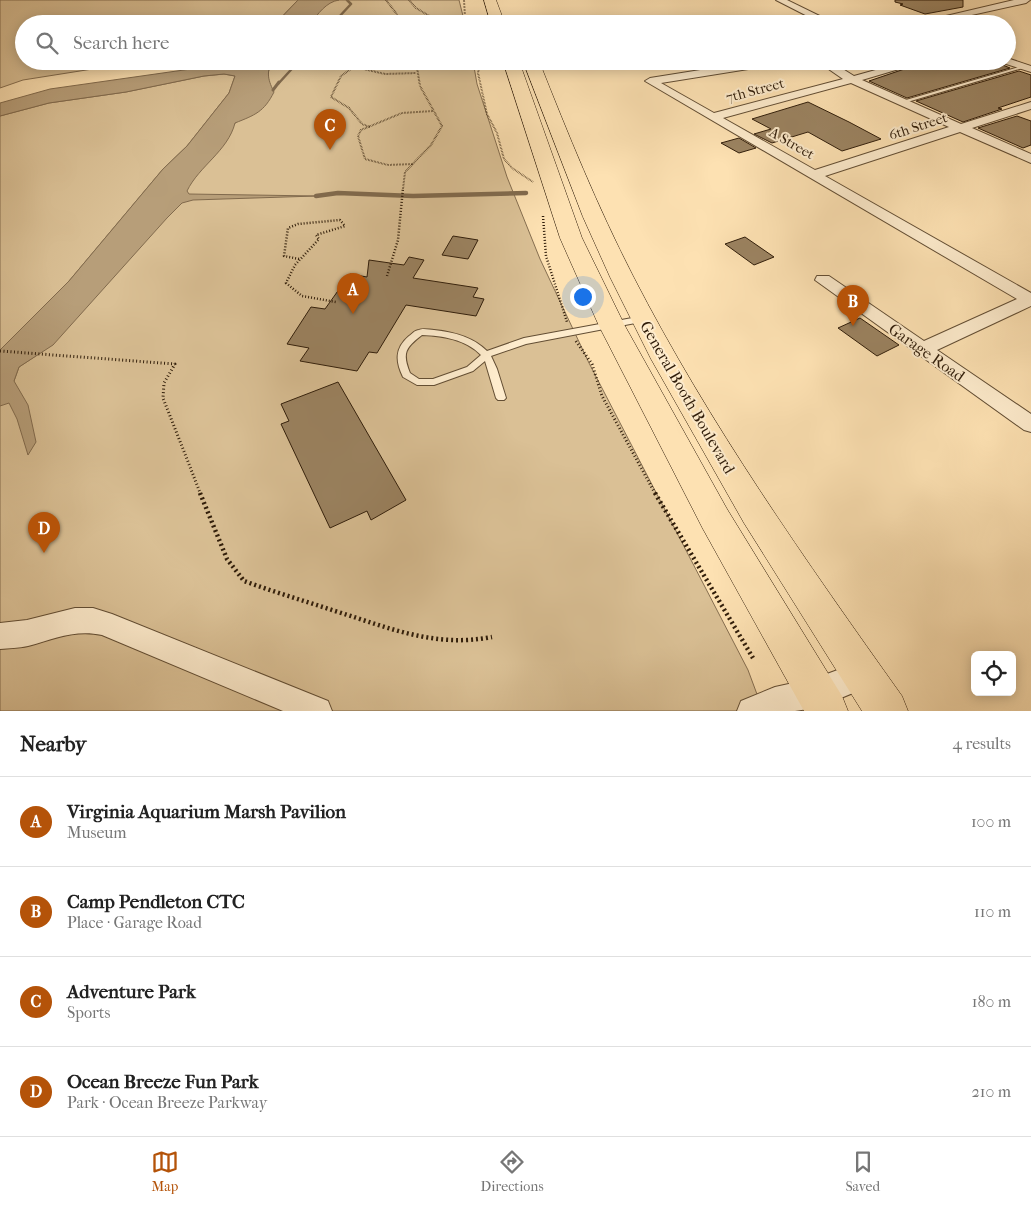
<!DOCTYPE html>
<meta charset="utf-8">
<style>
:root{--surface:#fff;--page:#f2f2f2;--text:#222;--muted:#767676;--line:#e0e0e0;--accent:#b45309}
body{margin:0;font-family:"IM FELL French Canon",serif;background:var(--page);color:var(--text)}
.controls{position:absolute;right:15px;bottom:15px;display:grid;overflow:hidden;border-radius:8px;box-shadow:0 2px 12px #0003}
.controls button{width:45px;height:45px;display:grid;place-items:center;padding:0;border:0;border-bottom:1px solid var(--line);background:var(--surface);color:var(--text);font:25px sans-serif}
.you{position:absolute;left:582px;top:296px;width:18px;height:18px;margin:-12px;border:4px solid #fff;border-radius:50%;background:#1a73e8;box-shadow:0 0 0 8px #1a73e833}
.badge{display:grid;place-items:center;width:32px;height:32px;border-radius:50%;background:var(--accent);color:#fff;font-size:16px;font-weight:700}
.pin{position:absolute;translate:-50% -41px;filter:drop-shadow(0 1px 2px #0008)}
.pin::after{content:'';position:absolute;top:26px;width:18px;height:15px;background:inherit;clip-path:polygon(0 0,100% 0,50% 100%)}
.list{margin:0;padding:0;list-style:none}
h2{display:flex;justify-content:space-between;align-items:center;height:65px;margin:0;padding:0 20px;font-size:21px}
h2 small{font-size:16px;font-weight:400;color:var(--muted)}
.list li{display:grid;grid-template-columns:32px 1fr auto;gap:15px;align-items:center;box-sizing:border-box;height:90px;padding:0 20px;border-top:1px solid var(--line)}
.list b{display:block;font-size:19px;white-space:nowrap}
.list p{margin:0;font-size:16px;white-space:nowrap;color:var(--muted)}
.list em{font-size:16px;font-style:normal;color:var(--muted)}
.icon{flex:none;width:28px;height:28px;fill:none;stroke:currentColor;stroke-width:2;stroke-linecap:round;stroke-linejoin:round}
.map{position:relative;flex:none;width:1031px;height:711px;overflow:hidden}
.search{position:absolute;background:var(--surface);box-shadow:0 2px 12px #0003;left:15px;right:15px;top:15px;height:55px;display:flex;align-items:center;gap:12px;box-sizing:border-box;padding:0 18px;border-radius:28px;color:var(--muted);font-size:19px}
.sheet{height:425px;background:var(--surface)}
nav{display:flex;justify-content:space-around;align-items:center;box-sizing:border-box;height:70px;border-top:1px solid var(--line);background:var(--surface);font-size:14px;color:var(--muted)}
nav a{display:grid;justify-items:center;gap:2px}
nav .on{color:var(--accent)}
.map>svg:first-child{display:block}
</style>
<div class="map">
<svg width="1031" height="711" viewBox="0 0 1031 711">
<rect width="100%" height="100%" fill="#fde1b2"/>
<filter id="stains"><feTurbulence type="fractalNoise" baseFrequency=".004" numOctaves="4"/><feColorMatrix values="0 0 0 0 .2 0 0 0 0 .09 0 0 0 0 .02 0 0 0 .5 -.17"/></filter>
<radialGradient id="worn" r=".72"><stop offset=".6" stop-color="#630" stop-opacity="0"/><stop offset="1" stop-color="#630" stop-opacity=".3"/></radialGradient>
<!-- green -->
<path fill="#dac095" stroke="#856e50" d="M0,0H298L275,24H24V61H143L23,80L0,88Z
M316,0H459L465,24H304Z
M273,61H473L477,84L507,177L540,259L589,363L748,670L761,705L749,711H0V402L14,381L19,367L43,351L269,83C266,77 269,67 273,61Z
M224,74L235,76L229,93L187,146L163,169L69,281L0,350V116L49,103L126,92L204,76Z"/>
<!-- water -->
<path fill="#b79e79" stroke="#816a4d" d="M298,0H339C326,2 318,14 310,24H275Z
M235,61H273C265,72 269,82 274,92C264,112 255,115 235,123C228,151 199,166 187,191L189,194L316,196L193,200L182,203L167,218L53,345L19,367L14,381L28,405L36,442L28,455L17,419L9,403L0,406V350L69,281L163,169L187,146L229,93L235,76L224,74L204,76L126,92L49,103L0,116V103L50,89L226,64Z"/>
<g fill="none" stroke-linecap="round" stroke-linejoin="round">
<!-- stream-far2 -->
<path stroke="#816a4d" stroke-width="2.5" d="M337,24L338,18L351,4L347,0
M278,84L299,61"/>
<!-- stream-far1 -->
<path stroke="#816a4d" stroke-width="3" d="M273,90L279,82"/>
<!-- stream -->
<path stroke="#816a4d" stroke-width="4.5" d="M316,196L338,193L413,196L526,193"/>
</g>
<!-- building -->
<path fill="#9b8361" stroke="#301d0a" d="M895,0H963V7L925,14L900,5L903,4L895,2Z
M864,61H900L878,67Z
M928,61H993L1010,68L907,98L869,81Z
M1019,71L1031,75V97L998,108L1002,109L963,122L916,101Z
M808,102L849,122L881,139L842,151L808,132L772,143L754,134L771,129L752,119Z
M1017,116L1031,121V145L1023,148L978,128Z
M739,138L756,148L739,153L721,143Z
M453,236L478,240L468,259L442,255Z
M745,237L774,257L754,265L725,244Z
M409,257L424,260L413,278L478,288L473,297L484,299L476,316L406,305L377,353L369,352L357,371L300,361L309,348L287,344L311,307L325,309L350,274L367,277L369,260L404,265Z
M860,318L899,345L877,356L838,328Z
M338,382L406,500L371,520L367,511L330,528L281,424L289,421L281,404Z"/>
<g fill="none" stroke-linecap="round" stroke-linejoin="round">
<defs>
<path id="lane" d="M1022,66L1026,67L904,103L899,102Z
M643,316L646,317L647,319L646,321L526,344L491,356L497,369L506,398L504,400H498L496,398L485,361L473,371L434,385H417L403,377C395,361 395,348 409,336C412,334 415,330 419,330C423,328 430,330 434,330C454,332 473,337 487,351L524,338ZM422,335C443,336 465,339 481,355L467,367L433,379H419L410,373C402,353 405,348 422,335Z"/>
<path id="street" d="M776,0H787L836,24H823Z
M1014,0H1030L1026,3L931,24H912Z
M1007,58L1031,66V72L1003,63L1002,61H1007Z
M757,61H784L779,64L661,83L714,113L843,79L817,61H830L854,76L908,61H926L862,80L961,124L1031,102V109L972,128L1031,154V163L960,132L825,176L1031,293V306L937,350L1031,414V432L1024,430L815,280L817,276H829L924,341L1017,299L645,81L650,78ZM851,83L949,127L815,170L723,118Z
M75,608H93L112,614L328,701L332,711H283L102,635C75,629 54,639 28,646C19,648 9,648 0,649V623L27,620Z
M862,661L872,665L876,675L872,685C848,695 821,708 795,711C776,711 756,711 737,711L741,701L775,687L816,678Z"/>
<path id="highway" d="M484,0H496L505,24H491Z
M503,61H519L582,238L625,326L727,509L842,696L848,711H804L703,529L599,326L560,238Z
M523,61H539C568,134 597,206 633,276C709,424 806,561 902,696L908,711H862L744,523L651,359L610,277L583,217Z"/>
</defs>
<!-- lane casing -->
<use href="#lane" stroke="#634e34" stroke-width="2"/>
<!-- street casing -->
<use href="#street" stroke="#634e34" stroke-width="2"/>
<!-- highway casing -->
<use href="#highway" stroke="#301d0a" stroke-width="1"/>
<!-- path-far3 -->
<path stroke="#301d0a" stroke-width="2" stroke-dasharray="0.5 1" stroke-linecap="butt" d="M386,0L399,17L424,24
M409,0L416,8L443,24
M464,0L465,17L470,24
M350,61L346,65L385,74L416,73
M480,61L478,73L487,114L497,133L504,159L512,168L533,182
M355,66L341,76L331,97L349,108L362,124L370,127
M413,164L388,165L365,159L358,136L361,130L402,113L433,111
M403,189L405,172L431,145L442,126L420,86L416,61"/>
<!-- path-far2 -->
<path stroke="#301d0a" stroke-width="2.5" stroke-dasharray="1 2" stroke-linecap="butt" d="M543,216L546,256L567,322
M299,259L284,256L288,228L298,224L340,220L345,226L316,235L319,239L295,265L286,283L302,296L336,302
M387,276L398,240L403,188"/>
<!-- path-far1 -->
<path stroke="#301d0a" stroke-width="3" stroke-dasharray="1 2.5" stroke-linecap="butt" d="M576,341L592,364L602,396L656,495
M0,351L175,364L164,383L163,398L201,495"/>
<!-- path -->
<path stroke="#301d0a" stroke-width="4.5" stroke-dasharray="2 3" stroke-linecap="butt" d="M200,493L227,559L244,581C274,592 305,601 335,611C390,628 434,648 492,637
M655,493L753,658"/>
<!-- lane -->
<use href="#lane" fill="#feeccd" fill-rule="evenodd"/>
<!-- street -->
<use href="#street" fill="#feeccd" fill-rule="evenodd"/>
<!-- highway -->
<use href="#highway" fill="#fde1b2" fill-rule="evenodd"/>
</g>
<g text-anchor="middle" stroke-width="4" stroke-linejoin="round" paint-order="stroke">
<!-- far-street labels -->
<g font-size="14" fill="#301d0a" stroke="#feeccd">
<text transform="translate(755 90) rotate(-15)" y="5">7th Street</text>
<text transform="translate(918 126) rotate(-18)" y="5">6th Street</text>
<text transform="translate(792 143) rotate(30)" y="5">A Street</text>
</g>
<!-- street labels -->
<g font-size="16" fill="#301d0a" stroke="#feeccd">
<text transform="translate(927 352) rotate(35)" y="6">Garage Road</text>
<text transform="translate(688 397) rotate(60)" y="6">General Booth Boulevard</text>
</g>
</g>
<rect width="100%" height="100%" filter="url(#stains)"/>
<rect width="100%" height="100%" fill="url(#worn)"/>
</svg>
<div class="controls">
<button><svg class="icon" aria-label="locate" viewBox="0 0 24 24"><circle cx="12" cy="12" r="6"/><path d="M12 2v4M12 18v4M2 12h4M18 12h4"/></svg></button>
</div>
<div class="you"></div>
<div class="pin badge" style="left:353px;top:314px">A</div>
<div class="pin badge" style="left:853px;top:326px">B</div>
<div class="pin badge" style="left:330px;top:150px">C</div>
<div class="pin badge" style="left:44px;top:553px">D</div>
<div class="search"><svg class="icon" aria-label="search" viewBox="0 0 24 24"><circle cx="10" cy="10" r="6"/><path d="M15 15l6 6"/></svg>Search here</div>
</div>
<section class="sheet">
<h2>Nearby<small>4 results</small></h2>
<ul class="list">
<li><span class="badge">A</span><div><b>Virginia Aquarium Marsh Pavilion</b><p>Museum</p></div><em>100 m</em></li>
<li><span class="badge">B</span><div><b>Camp Pendleton CTC</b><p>Place · Garage Road</p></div><em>110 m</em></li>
<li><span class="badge">C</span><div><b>Adventure Park</b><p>Sports</p></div><em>180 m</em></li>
<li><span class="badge">D</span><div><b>Ocean Breeze Fun Park</b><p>Park · Ocean Breeze Parkway</p></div><em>210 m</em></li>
</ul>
</section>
<nav>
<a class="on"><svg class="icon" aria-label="map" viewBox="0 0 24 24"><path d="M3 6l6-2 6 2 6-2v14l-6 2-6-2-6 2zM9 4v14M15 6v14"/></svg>Map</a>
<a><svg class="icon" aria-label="directions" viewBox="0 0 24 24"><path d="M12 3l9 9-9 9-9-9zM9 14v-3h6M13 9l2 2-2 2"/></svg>Directions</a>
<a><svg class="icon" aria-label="saved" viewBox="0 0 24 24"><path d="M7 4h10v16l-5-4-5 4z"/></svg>Saved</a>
</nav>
